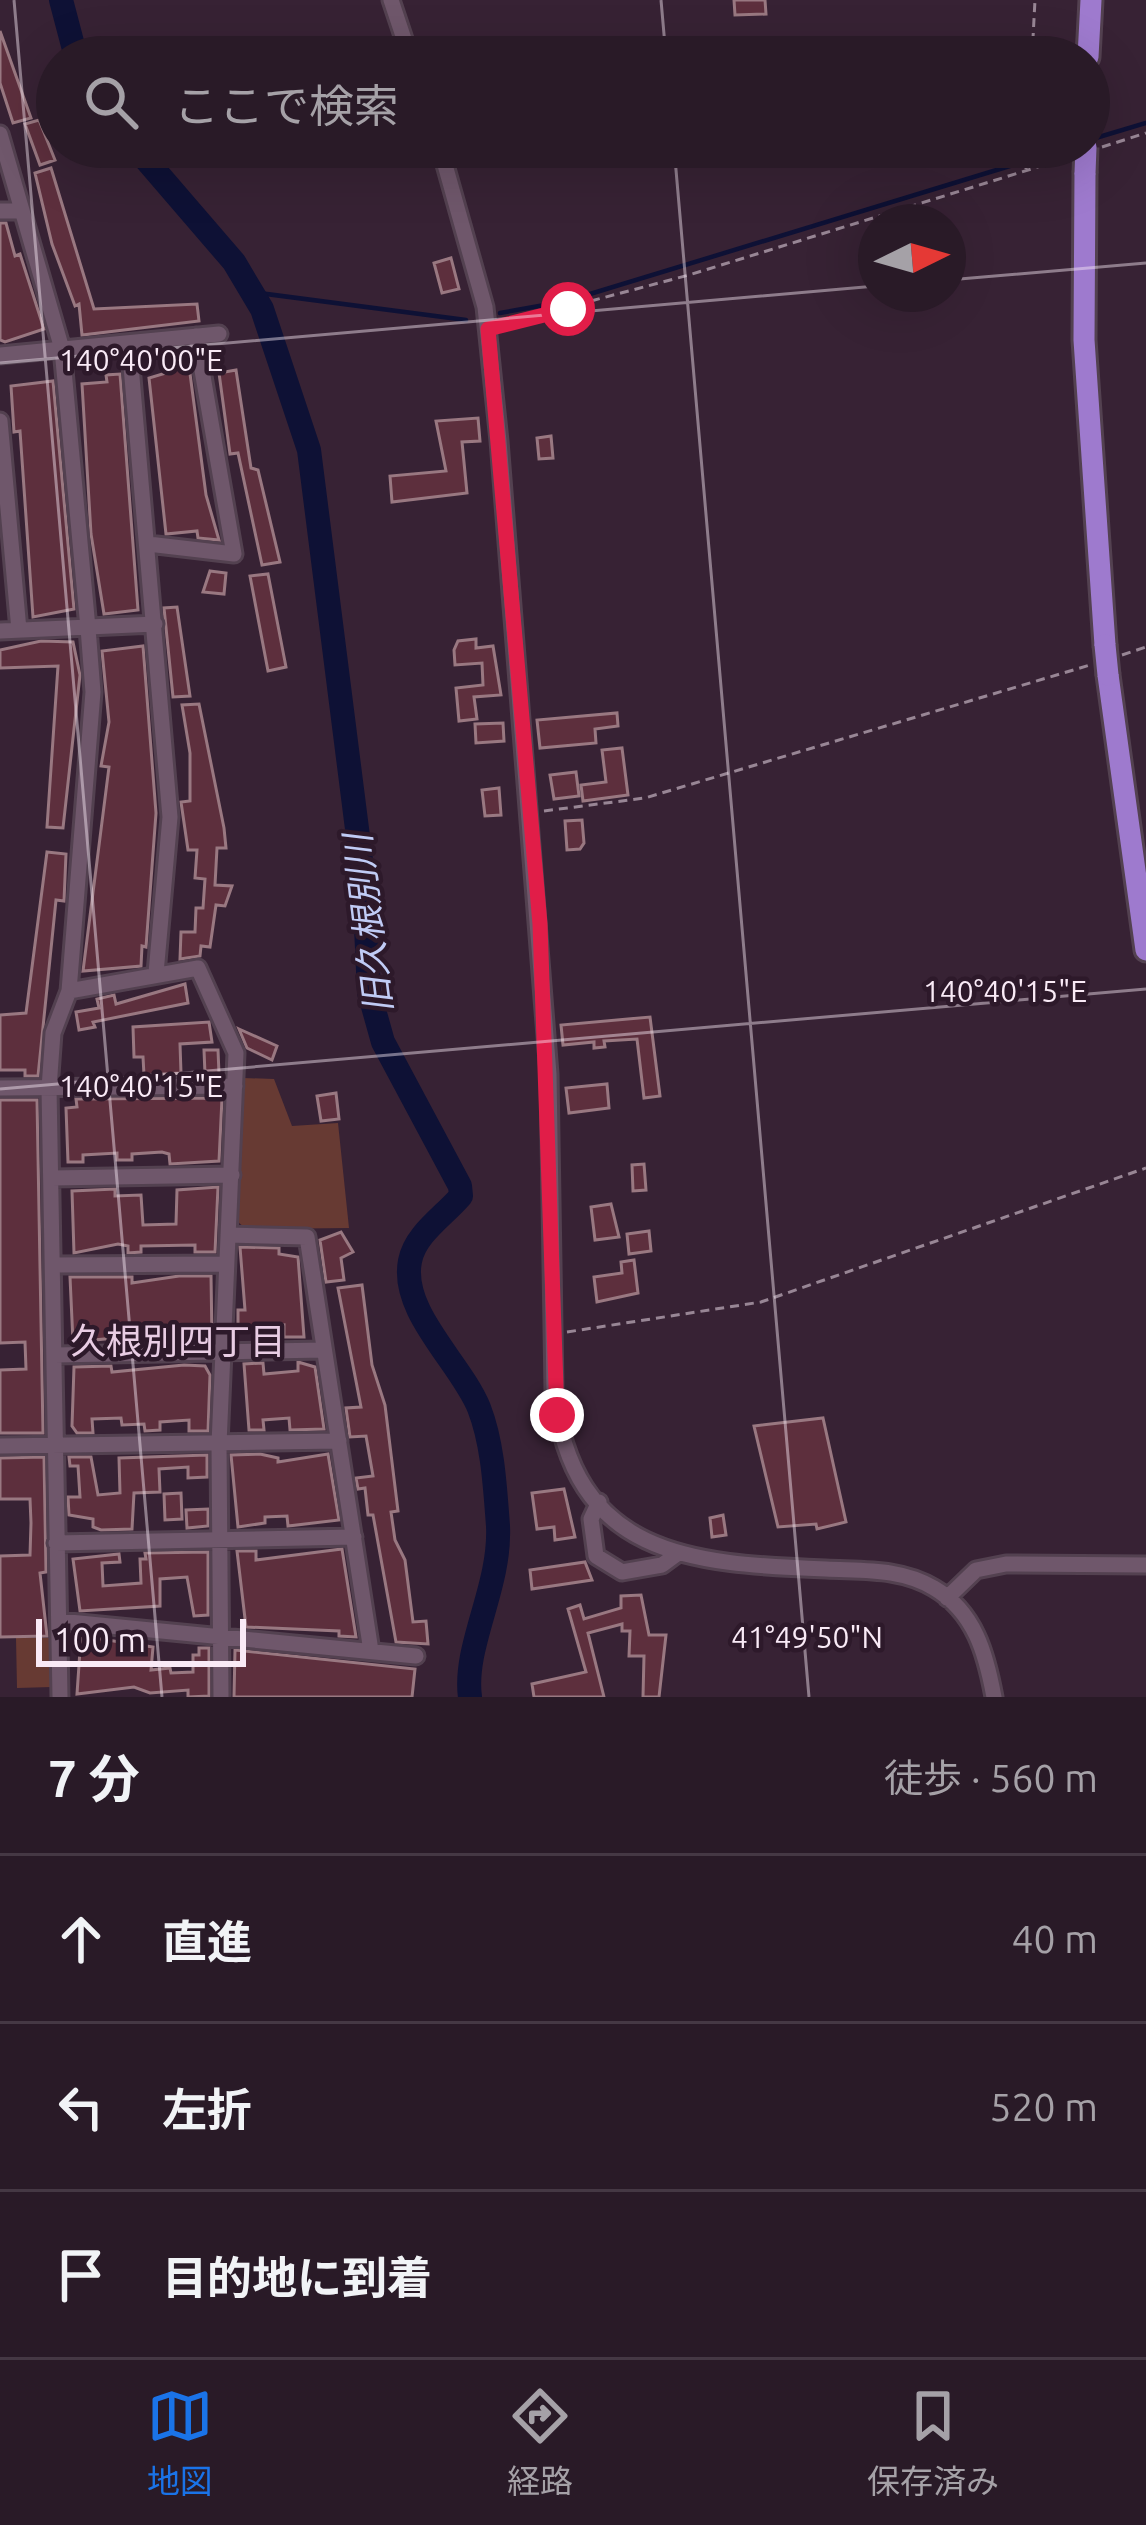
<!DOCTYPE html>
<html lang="ja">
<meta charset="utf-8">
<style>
:root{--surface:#291a27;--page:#31232f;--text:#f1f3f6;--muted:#a5a1a7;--line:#453844;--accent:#1a73e8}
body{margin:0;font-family:Ubuntu,"Noto Sans JP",sans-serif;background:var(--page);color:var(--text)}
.compass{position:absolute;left:858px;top:204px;width:108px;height:108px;border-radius:50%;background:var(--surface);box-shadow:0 12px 48px #0002;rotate:85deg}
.scale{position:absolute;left:36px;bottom:30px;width:210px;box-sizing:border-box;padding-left:12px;border:6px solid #f9eaf6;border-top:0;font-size:33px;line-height:42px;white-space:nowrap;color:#f9eaf6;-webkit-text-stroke:9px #2d192a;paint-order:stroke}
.stop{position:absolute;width:36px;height:36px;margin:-27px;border:9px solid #e11d48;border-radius:50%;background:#fff}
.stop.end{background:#e11d48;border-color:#fff;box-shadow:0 3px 12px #0008}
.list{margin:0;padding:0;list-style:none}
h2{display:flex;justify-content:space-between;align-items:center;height:156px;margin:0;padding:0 48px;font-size:51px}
h2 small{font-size:39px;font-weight:400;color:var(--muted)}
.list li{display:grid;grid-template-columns:78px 1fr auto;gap:36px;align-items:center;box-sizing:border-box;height:168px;padding:0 48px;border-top:3px solid var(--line)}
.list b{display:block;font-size:45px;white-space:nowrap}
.list em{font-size:39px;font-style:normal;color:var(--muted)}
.icon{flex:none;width:66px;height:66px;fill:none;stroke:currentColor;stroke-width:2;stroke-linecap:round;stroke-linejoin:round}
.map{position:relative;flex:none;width:1146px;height:1697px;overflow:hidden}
.search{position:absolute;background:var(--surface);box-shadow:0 12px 48px #0002;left:36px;right:36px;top:36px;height:132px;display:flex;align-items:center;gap:30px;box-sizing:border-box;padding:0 42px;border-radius:66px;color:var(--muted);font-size:45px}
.sheet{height:660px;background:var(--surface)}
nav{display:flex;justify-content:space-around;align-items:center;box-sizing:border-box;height:168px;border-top:3px solid var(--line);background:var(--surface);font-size:33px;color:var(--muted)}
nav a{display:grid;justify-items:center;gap:6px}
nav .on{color:var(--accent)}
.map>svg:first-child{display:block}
</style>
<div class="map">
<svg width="1146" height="1697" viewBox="0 0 1146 1697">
<rect width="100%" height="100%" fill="#372234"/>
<!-- green -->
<path fill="#673a33" d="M243,1078L274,1079L292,1126L338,1123L349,1228L246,1229L237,1221Z
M16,1638H51L52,1687L17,1688Z"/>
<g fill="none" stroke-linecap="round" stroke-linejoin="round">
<!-- stream -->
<path stroke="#0e1135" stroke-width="4.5" d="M1089,140L1146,123
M1040,155L1066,147
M251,292L466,320
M500,313L567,301L1013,165"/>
<!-- river -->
<path stroke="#0e1135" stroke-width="24" d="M61,0L76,57
M135,147L234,262L262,309L309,450L364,884L369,992L383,1042L460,1186L461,1196C444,1216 415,1234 410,1261C400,1312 461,1363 479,1408C493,1444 495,1487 498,1526C501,1587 463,1646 470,1697"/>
</g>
<!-- building -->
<path fill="#5d2f3d" stroke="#997881" stroke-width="3" d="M734,0H765L766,14L735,15Z
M0,31L31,118L13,123L0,83Z
M39,120L55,160L40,165L25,124Z
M51,168L94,309L197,304L199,321L82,335L79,304L75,306L52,244L35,173Z
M0,223H6L15,256L20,254L44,329L5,342L0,340Z
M451,258L459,289L442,293L434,263Z
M189,366L206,495L219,540L198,538L197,531L166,534L149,378Z
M236,370L251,468L258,470L280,562L262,565L238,453L230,454L219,373Z
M120,374L138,610L104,614L91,534L82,384L107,382L106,375Z
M53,381L74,609L33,617L20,431L14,432L11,386Z
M478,418L480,441L462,442L467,493L392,502L390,476L446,471L436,421Z
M551,436L553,458L539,459L537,438Z
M210,571L226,573L224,594L203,592Z
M268,574L286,667L268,671L250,576Z
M177,607L190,696L173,697L164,608Z
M476,639V648L493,646L501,695L474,697L477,719L459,721L456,688L483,685L482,663L455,665L454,650L458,641Z
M41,641L73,642L80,675L63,828L47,827L58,666L0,668V650Z
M143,646L156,813L146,947L142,946L141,966L83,971L109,767L101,766L109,722L102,651Z
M199,704L224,828L226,848H217L215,885L232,886L225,906L216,905L210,947L201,946L200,956L180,959L181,932H195L196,908H203L205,879L195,878L197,850H188L181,802L190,801V753L182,705Z
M617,713L618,726L595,729L596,743L540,748L537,720Z
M503,723L504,741L476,743L475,724Z
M622,748L628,795L583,801L581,785L606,782L602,750Z
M576,772L579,796L554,799L550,775Z
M499,788L501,815L485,816L482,790Z
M582,820L584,843L580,849L567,850L565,821Z
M47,852L66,854L64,901L56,900L38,1076H25V1070H0V1015L26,1013Z
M185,984L188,1003L93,1022L95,1027L79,1030L76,1012L99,1008L97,999L114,995L116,1004Z
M650,1017L660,1096L644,1098L637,1039L604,1041L605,1047L594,1048V1042L563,1045L561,1025Z
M209,1022L212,1042L180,1044L181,1073L144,1075L143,1057H134L133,1027Z
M239,1029L277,1046L272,1060L247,1048Z
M204,1050H218L219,1074H205Z
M607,1084L609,1108L569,1113L566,1088Z
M336,1093L339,1119L321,1121L317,1096Z
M222,1098L219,1161L170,1164L169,1154L162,1152L132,1154V1160H117V1153L83,1155V1162H68L66,1108L77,1107L76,1099Z
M0,1100H37L43,1433H0V1370L26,1369L25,1342L0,1343Z
M644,1164L646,1190L633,1191L632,1165Z
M218,1187L215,1252H195V1245L141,1246V1252L128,1253V1246L118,1244L74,1253L72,1191L115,1189V1196L141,1195L143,1225L176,1224L177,1190Z
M611,1204L619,1237L595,1240L591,1207Z
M649,1231L651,1251L629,1254L627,1234Z
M341,1232L353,1252L341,1258L344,1280L326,1282L320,1240Z
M240,1247L279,1248V1254L298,1257L304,1337H284V1325L238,1329V1310H245Z
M634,1260L638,1293L597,1302L594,1277L622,1273L621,1262Z
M179,1276H211L212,1340H198V1330L73,1342L70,1277H132V1283Z
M362,1285L372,1365L385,1405L398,1511L391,1512L395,1540L405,1560L413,1622L426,1621L428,1644L396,1642L373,1515H368L365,1488L358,1489L356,1478L373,1476L366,1436L350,1437L346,1408L361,1407L338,1288Z
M298,1362L315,1367L324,1429L290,1430L289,1418L263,1420L264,1430H249L244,1364L263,1363L264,1374L298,1371Z
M184,1365L205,1366L210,1375L208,1431H189V1420L160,1422V1430L145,1431L144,1424L122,1425L121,1418L92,1419L93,1433H77L72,1426L74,1367L111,1366L112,1372Z
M823,1418L846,1522L817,1529L816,1524L778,1527L754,1426Z
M260,1454L278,1458V1462L328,1454L339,1520L288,1526L287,1516L265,1517V1523L238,1527L231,1455Z
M207,1455V1477L188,1478V1467L159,1469L160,1492L134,1493L132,1529L101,1530L93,1527V1519L69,1515L68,1497H80L78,1466H70L69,1457H91L98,1495L120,1493L119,1458Z
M44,1457L46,1572L40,1573L47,1636L0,1637V1556L30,1555L31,1523L30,1499H0V1458Z
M564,1489L575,1537L555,1540L554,1527L537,1529L532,1493Z
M181,1493L182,1519L165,1520L164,1494Z
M208,1509V1526L187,1528L186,1510Z
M723,1515L726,1535L712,1537L710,1518Z
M342,1549L356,1637L339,1636V1631L246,1627L237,1551H256V1560Z
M208,1552V1615L194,1616L187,1577L160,1579V1606L80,1611L73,1559L119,1554L120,1562L102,1563L103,1586L141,1583L140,1559H146L145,1553Z
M585,1562L592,1580L532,1589L530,1570Z
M641,1595L649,1635H666L659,1697H643L644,1656H629L630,1631H622V1624L588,1633L604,1697H534L532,1684L586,1672L568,1609L580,1605L584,1619L621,1608V1596Z
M81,1636L153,1647L151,1670L170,1668L171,1673L193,1672V1655H199V1648H209V1696L188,1697V1690L150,1693L134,1687L77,1694Z
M235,1650L415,1669L412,1697H234Z"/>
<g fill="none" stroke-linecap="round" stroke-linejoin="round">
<defs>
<path id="minor" d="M391,0L410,57
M0,134L62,349L88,628L93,692L69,991L53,1033L49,1088L60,1697
M440,147L485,307L499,441L549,1074L554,1390C572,1557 691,1564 826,1569C863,1571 901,1568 934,1588C975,1612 986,1654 994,1697
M0,211H22
M129,343L170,817L156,973
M0,355L219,334
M0,421L19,630
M148,544L234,554L196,336
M0,631L155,624
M69,991L198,968L236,1053L219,1444L221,1697
M0,1088L235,1086
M52,1178L232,1175
M228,1235L307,1237L371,1651
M54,1265L226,1264
M55,1355L324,1350
M0,1446L339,1441
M599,1502L591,1519L596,1556L622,1572L662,1565L677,1554
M56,1543L354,1537
M947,1598L976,1570L1006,1564L1146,1565
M59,1621L416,1656"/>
<path id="highway" d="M1088,57L1091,0
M1085,173L1084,340L1105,645
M1108,675L1146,950"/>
</defs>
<!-- minor casing -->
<use href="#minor" stroke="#534150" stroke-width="21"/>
<!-- highway casing -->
<use href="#highway" stroke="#534150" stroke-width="27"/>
<!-- path -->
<path stroke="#988695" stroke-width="3" stroke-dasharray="9 6" stroke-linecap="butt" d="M1032,57L1035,0
M1102,147L1146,133
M1026,169L1027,147
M504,324L689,275L1070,157
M1122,655L1146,647
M544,811L645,798L1090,665
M567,1332L761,1302L1146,1168"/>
<!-- minor -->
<use href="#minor" stroke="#6f576b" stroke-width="15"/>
<!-- highway -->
<use href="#highway" stroke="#9e7ace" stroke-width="21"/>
<defs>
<path id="highway-bridge" d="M1085,173L1086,147
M1105,645L1108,675"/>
</defs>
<!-- highway-bridge casing -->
<use href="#highway-bridge" stroke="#534150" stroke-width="27" stroke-linecap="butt"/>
<!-- highway-bridge -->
<use href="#highway-bridge" stroke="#9e7ace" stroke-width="21"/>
</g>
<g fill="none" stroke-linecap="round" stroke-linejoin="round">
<!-- route -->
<path stroke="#e11d48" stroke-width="15" d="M557,1415L540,924L488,329L568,309"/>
</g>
<!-- ticks -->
<path fill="none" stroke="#f9eaf6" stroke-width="3" stroke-opacity="0.45" d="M14,0L162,1697M661,0L666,57M674,147L809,1697M948,280L1146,263M0,363L876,286M0,1089L1146,989"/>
<g text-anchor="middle" stroke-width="9" stroke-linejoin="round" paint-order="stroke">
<!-- water labels -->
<g font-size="36" font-style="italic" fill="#c0cbf5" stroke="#2d192a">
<text transform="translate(368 924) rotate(-97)" y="13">旧久根別川</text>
</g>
<!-- neighbourhood labels -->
<g font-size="36" fill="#e9cde4" stroke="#2d192a">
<text x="178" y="1354">久根別四丁目</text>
</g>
</g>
<g font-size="30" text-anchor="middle" fill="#f9eaf6" stroke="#2d192a" stroke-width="9" stroke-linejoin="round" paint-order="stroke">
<text x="141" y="371">140°40'00"E</text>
<text x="1005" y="1002">140°40'15"E</text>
<text x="141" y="1097">140°40'15"E</text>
<text x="807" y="1648">41°49'50"N</text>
</g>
</svg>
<svg class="compass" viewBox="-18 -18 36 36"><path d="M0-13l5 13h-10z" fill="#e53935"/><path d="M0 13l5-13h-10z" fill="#a5a1a7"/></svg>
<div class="scale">100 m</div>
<div class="stop" style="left:568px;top:309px"></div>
<div class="stop end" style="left:557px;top:1415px"></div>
<div class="search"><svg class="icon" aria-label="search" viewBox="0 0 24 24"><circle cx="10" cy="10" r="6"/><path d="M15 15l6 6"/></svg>ここで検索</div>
</div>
<section class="sheet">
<h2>7 分<small>徒歩 · 560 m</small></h2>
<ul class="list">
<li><svg class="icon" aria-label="ahead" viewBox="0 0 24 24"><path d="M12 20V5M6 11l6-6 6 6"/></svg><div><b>直進</b></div><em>40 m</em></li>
<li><svg class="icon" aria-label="left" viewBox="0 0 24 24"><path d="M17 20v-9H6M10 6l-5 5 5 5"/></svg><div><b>左折</b></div><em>520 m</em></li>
<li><svg class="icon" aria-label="arrive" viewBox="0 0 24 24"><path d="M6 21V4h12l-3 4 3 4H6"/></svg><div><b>目的地に到着</b></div></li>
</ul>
</section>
<nav>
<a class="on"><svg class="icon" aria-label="map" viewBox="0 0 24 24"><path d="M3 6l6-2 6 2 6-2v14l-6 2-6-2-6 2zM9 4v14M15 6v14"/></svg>地図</a>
<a><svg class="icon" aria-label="directions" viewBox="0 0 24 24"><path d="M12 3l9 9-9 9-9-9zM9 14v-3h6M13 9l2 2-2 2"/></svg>経路</a>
<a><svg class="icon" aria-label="saved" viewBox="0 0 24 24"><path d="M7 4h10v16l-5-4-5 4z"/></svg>保存済み</a>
</nav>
